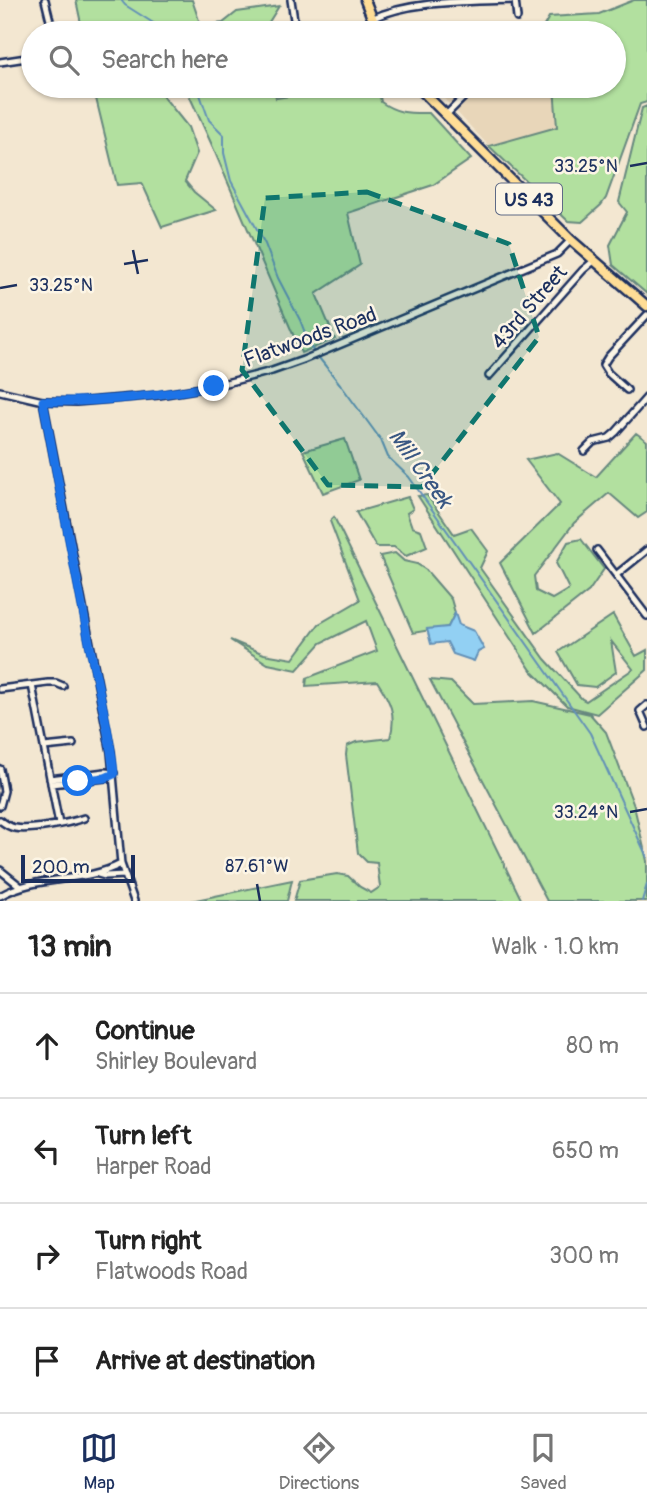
<!DOCTYPE html>
<meta charset="utf-8">
<style>
:root{--surface:#fff;--page:#f2f2f2;--text:#222;--muted:#767676;--line:#e0e0e0;--accent:#1b2f5e}
body{margin:0;font-family:Pangolin,sans-serif;background:var(--page);color:var(--text)}
.scale{position:absolute;left:21px;bottom:18px;width:114px;box-sizing:border-box;padding-left:7px;border:4px solid #1b2f5e;border-top:0;font-size:19px;line-height:24px;white-space:nowrap;color:#1b2f5e;-webkit-text-stroke:5px #fcf5e5;paint-order:stroke}
.stop{position:absolute;width:21px;height:21px;margin:-16px;border:5px solid #1a73e8;border-radius:50%;background:#fff}
.stop.end{background:#1a73e8;border-color:#fff;box-shadow:0 2px 7px #0008}
.list{margin:0;padding:0;list-style:none}
h2{display:flex;justify-content:space-between;align-items:center;height:91px;margin:0;padding:0 28px;font-size:30px}
h2 small{font-size:23px;font-weight:400;color:var(--muted)}
.list li{display:grid;grid-template-columns:46px 1fr auto;gap:21px;align-items:center;box-sizing:border-box;height:105px;padding:0 28px;border-top:2px solid var(--line)}
.list b{display:block;font-size:26px;white-space:nowrap}
.list p{margin:0;font-size:23px;white-space:nowrap;color:var(--muted)}
.list em{font-size:23px;font-style:normal;color:var(--muted)}
.icon{flex:none;width:38px;height:38px;fill:none;stroke:currentColor;stroke-width:2;stroke-linecap:round;stroke-linejoin:round}
.map{position:relative;flex:none;width:647px;height:901px;overflow:hidden}
.search{position:absolute;background:var(--surface);box-shadow:0 2px 5px #0004;left:21px;right:21px;top:21px;height:77px;display:flex;align-items:center;gap:18px;box-sizing:border-box;padding:0 24px;border-radius:38px;color:var(--muted);font-size:26px}
.sheet{height:511px;background:var(--surface)}
nav{display:flex;justify-content:space-around;align-items:center;box-sizing:border-box;height:98px;border-top:2px solid var(--line);background:var(--surface);font-size:19px;color:var(--muted)}
nav a{display:grid;justify-items:center;gap:4px}
nav .on{color:var(--accent)}
.map>svg:first-child{display:block}
</style>
<div class="map">
<svg width="647" height="901" viewBox="0 0 647 901">
<rect width="100%" height="100%" fill="#f3e7d1"/>
<filter id="ink" filterUnits="userSpaceOnUse"><feTurbulence type="fractalNoise" baseFrequency=".0143" numOctaves="2"/><feDisplacementMap in="SourceGraphic" scale="14" xChannelSelector="R" yChannelSelector="G"/><feConvolveMatrix kernelMatrix="1 2 1 2 8 2 1 2 1" color-interpolation-filters="sRGB"/></filter>
<g filter="url(#ink)">
<!-- built -->
<path fill="#e8d6b9" d="M432,86H554L557,127L489,146Z"/>
<!-- green -->
<path fill="#b2e09f" stroke="#66887e" stroke-width="2" d="M76,0H192L201,26L223,23L237,12L279,6L262,33H83Z
M634,0H647V102L640,104L606,198L601,205L582,222L568,221L489,146L557,127L554,86H614V33H540L549,17L599,14Z
M93,86H160L159,91L188,127L197,153L185,181L194,192L216,210L162,227L142,183L117,185Z
M178,86H274L276,98L341,88L378,86L381,102C398,114 409,113 429,113L471,159L433,185L348,213L360,265L316,294L335,339L301,353L211,143L189,95Z
M647,106V294L613,265L610,245L627,212L619,202L642,108Z
M636,433L647,441V512L638,518L609,493L574,523L534,576L536,591L552,599L569,589L556,563L568,542L581,539L604,569L589,591L536,633L500,563L560,504L526,460L557,453L596,477Z
M345,439L359,480L323,493L303,451Z
M427,495L454,534L471,528L488,551L480,568L545,659L582,699L586,701L633,669L611,641L616,672L595,687L577,685L558,652L613,615L636,656L647,650V670L597,714L567,706L531,670L418,496Z
M408,497L413,509L407,513L412,527L421,530L427,547L406,556L394,547H376L356,512Z
M334,517L522,901H294L300,880L337,874L348,876L360,887L371,893L380,887L377,863L367,862L358,853L346,755L347,746L356,742L390,738C397,714 390,701 377,681L306,686L307,678L377,651L366,621L321,643L297,670L268,664L230,640L264,654L293,659L319,624L360,600L330,521Z
M395,553L404,561L417,564L426,570L451,599L455,613L448,627L413,633L380,556Z
M430,680L451,682L473,704L533,701L590,714L606,732L634,806L647,861V901H547Z
M292,880L287,901H191Z"/>
<!-- water -->
<path fill="#92d0f3" stroke="#6290b7" stroke-width="2" d="M455,613L459,625L474,631L484,649L478,652L474,661L453,654L447,642L431,644L427,629L448,627Z"/>
<g fill="none" stroke-linecap="round" stroke-linejoin="round">
<!-- stream -->
<path stroke="#6290b7" stroke-width="2" d="M121,0L125,5L169,33
M197,86L209,120L224,135V153L231,181L265,244L278,278L300,320L311,348L340,384L381,440L388,457L409,477L590,733L647,857
M642,901L647,884"/>
<defs>
<path id="minor" d="M45,0L53,33
M291,0L296,33
M515,0L517,18
M371,19C411,0 467,2 512,0
M0,62L33,57
M295,86L296,91L333,86
M446,115L475,86
M489,376L583,270L595,260
M627,390L608,373L603,365L608,357L647,315
M0,391L43,401L76,402L159,395L214,386L272,371L303,360L557,254L571,240
M43,401L111,752L121,864L134,901
M584,451L593,442L609,438L616,432L647,397
M597,550L647,616
M616,575L647,550
M32,685L59,824
M0,689L48,683H56L63,686
M647,705L640,711L647,727
M44,747L73,744
M0,769L4,791L0,806
M50,779L105,772L114,773L105,778L51,784
M0,820C5,824 9,827 15,828C30,831 70,823 84,818
M0,870L20,886
M98,874L105,876L125,875
M0,896C38,874 83,884 121,864"/>
<path id="highway" d="M365,0L378,33
M417,86L571,240L647,306"/>
</defs>
<!-- minor casing -->
<use href="#minor" stroke="#1b2f5e" stroke-width="10"/>
<!-- highway casing -->
<use href="#highway" stroke="#1b2f5e" stroke-width="13"/>
<!-- minor -->
<use href="#minor" stroke="#fcf5e5" stroke-width="5"/>
<!-- highway -->
<use href="#highway" stroke="#ffdd96" stroke-width="8"/>
</g>
</g>
<g fill="none" stroke-linecap="round" stroke-linejoin="round" filter="url(#ink)">
<!-- route -->
<path stroke="#1a73e8" stroke-width="9" d="M78,781L105,778L114,774C110,729 97,686 89,642C73,562 58,481 43,401C100,403 157,396 214,386"/>
</g>
<!-- marked area -->
<path fill="#0f766e" fill-opacity="0.2" stroke="#0f766e" stroke-width="5" stroke-dasharray="14 9" stroke-linejoin="round" d="M367,192L509,244L539,337L422,487L328,485L242,370L265,198Z"/>
<!-- ticks -->
<path fill="none" stroke="#1b2f5e" stroke-width="2.5" d="M630,166L647,163M133,250L138,274M124,264L148,260M0,288L17,285M630,812L647,809M257,884L260,901"/>
<g text-anchor="middle" stroke-width="5" stroke-linejoin="round" paint-order="stroke">
<!-- shield labels -->
<rect fill="#fcf5e5" stroke="#5e6a86" stroke-width="2" x="496" y="183.5" width="66" height="31" rx="5"/>
<g font-size="19" font-weight="bold" fill="#1b2f5e">
<text x="529" y="206">US 43</text>
</g>
<!-- street labels -->
<g font-size="21" fill="#1b2f5e" stroke="#fcf5e5">
<text transform="translate(529 307) rotate(-49)" y="7">43rd Street</text>
<text transform="translate(310 337) rotate(-20)" y="7">Flatwoods Road</text>
</g>
<!-- water labels -->
<g font-size="23" font-style="italic" fill="#395783" stroke="#fcf5e5">
<text transform="translate(421 468) rotate(54)" y="8">Mill Creek</text>
</g>
</g>
<g font-size="18" text-anchor="middle" fill="#1b2f5e" stroke="#fcf5e5" stroke-width="5" stroke-linejoin="round" paint-order="stroke">
<text x="586" y="172">33.25°N</text>
<text x="61" y="291">33.25°N</text>
<text x="586" y="818">33.24°N</text>
<text x="257" y="872">87.61°W</text>
</g>
</svg>
<div class="scale">200 m</div>
<div class="stop" style="left:78px;top:781px"></div>
<div class="stop end" style="left:214px;top:386px"></div>
<div class="search"><svg class="icon" aria-label="search" viewBox="0 0 24 24"><circle cx="10" cy="10" r="6"/><path d="M15 15l6 6"/></svg>Search here</div>
</div>
<section class="sheet">
<h2>13 min<small>Walk · 1.0 km</small></h2>
<ul class="list">
<li><svg class="icon" aria-label="ahead" viewBox="0 0 24 24"><path d="M12 20V5M6 11l6-6 6 6"/></svg><div><b>Continue</b><p>Shirley Boulevard</p></div><em>80 m</em></li>
<li><svg class="icon" aria-label="left" viewBox="0 0 24 24"><path d="M17 20v-9H6M10 6l-5 5 5 5"/></svg><div><b>Turn left</b><p>Harper Road</p></div><em>650 m</em></li>
<li><svg class="icon" aria-label="right" viewBox="0 0 24 24"><path d="M7 20v-9h11M14 6l5 5-5 5"/></svg><div><b>Turn right</b><p>Flatwoods Road</p></div><em>300 m</em></li>
<li><svg class="icon" aria-label="arrive" viewBox="0 0 24 24"><path d="M6 21V4h12l-3 4 3 4H6"/></svg><div><b>Arrive at destination</b></div></li>
</ul>
</section>
<nav>
<a class="on"><svg class="icon" aria-label="map" viewBox="0 0 24 24"><path d="M3 6l6-2 6 2 6-2v14l-6 2-6-2-6 2zM9 4v14M15 6v14"/></svg>Map</a>
<a><svg class="icon" aria-label="directions" viewBox="0 0 24 24"><path d="M12 3l9 9-9 9-9-9zM9 14v-3h6M13 9l2 2-2 2"/></svg>Directions</a>
<a><svg class="icon" aria-label="saved" viewBox="0 0 24 24"><path d="M7 4h10v16l-5-4-5 4z"/></svg>Saved</a>
</nav>
